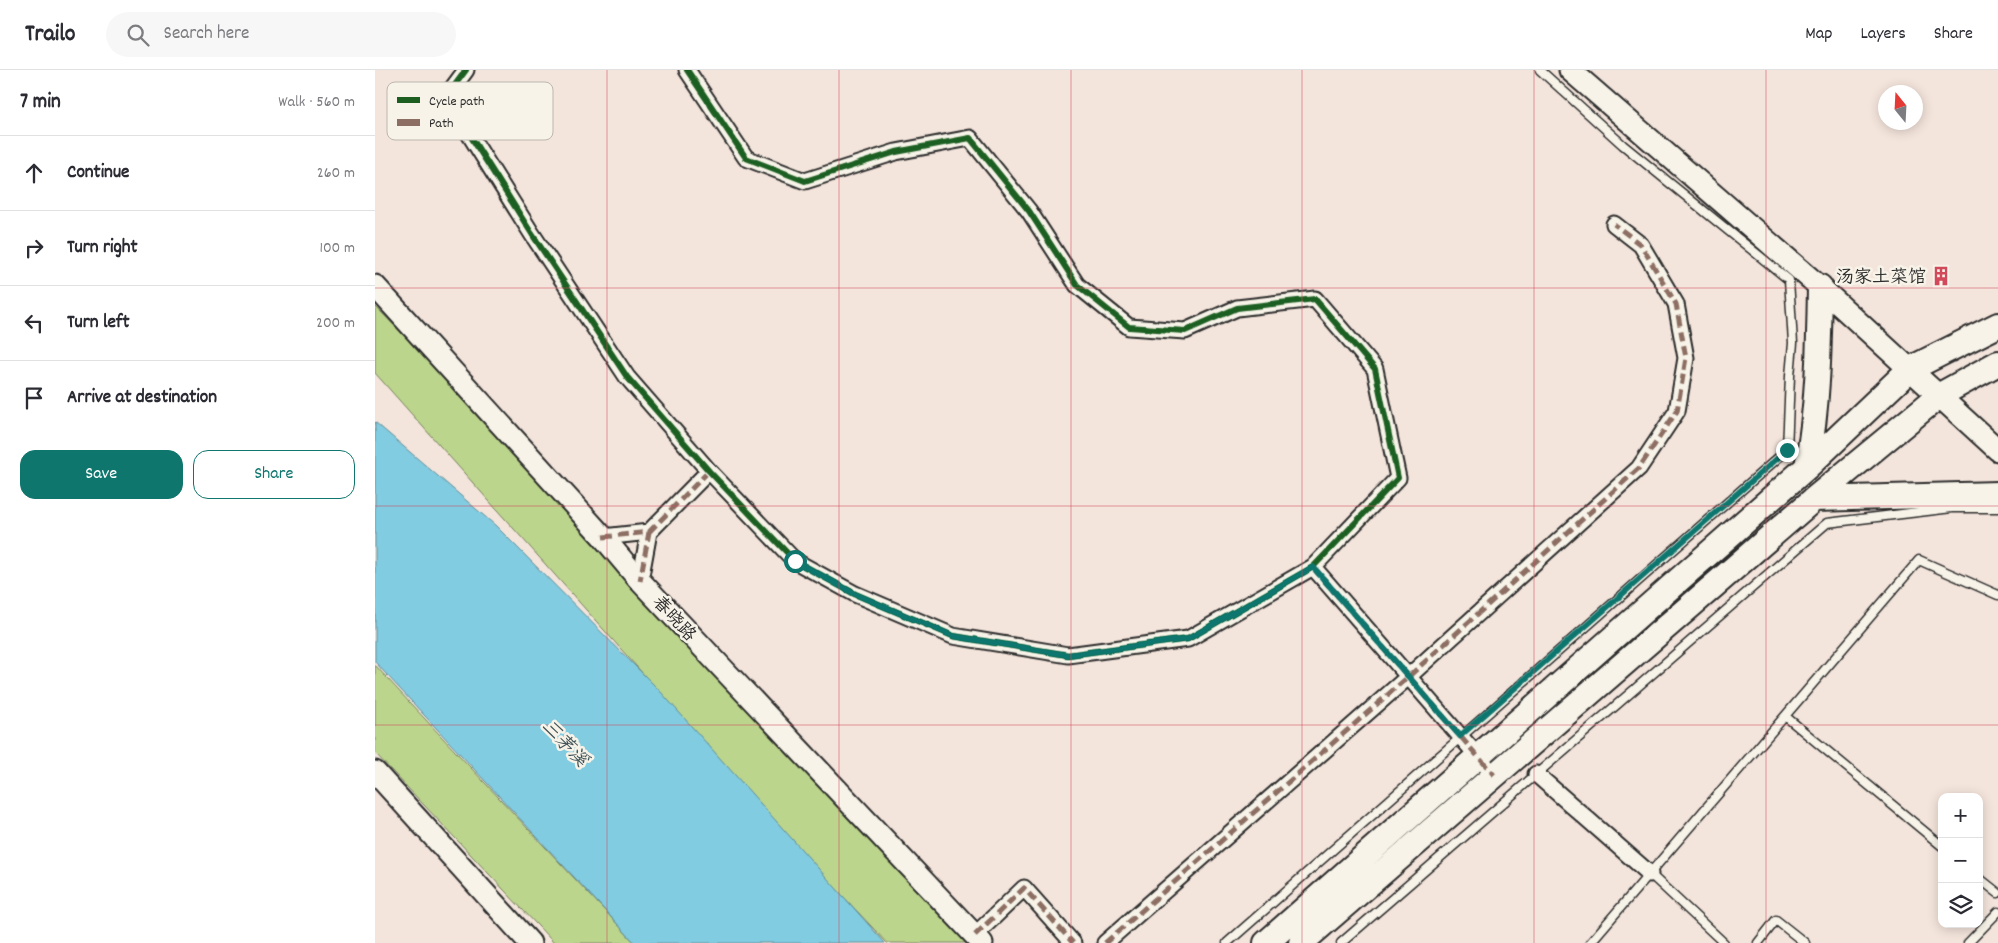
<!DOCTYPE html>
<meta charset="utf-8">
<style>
:root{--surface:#fff;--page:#f7f7f7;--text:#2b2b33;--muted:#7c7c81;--line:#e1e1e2;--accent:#0f766e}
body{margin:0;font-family:Dekko,"LXGW WenKai TC",sans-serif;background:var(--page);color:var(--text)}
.controls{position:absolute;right:15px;bottom:15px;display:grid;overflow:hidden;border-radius:10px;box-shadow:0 2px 12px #0003}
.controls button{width:45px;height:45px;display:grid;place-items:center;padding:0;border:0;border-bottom:1px solid var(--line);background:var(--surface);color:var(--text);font:25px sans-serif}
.compass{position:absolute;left:1503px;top:15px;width:45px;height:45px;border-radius:50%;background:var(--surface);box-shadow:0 2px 12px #0003;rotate:342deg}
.stop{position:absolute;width:15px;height:15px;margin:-11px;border:4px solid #0f766e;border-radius:50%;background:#fff}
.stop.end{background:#0f766e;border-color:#fff;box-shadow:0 1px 5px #0008}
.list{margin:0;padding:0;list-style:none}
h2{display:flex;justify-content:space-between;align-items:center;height:65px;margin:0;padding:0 20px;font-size:21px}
h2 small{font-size:16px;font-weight:400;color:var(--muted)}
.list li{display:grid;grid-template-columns:32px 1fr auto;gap:15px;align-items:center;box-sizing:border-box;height:75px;padding:0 20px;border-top:1px solid var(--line)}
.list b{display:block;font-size:19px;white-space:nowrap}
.list em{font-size:16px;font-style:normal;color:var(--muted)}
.actions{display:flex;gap:10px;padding:15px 20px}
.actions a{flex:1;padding:11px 0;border:1px solid var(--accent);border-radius:15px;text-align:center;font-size:18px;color:var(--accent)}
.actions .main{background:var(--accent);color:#fff}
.icon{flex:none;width:28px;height:28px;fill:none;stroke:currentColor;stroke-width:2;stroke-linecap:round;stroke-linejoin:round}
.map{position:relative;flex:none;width:1623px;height:873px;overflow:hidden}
header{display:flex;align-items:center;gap:30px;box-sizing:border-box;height:70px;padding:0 25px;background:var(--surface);border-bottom:1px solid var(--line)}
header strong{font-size:24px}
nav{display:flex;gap:28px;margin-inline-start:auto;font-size:18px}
.search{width:350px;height:45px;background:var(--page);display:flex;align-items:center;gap:12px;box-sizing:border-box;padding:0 18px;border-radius:28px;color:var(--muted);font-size:19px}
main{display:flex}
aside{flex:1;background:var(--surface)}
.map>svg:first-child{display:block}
</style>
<header>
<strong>Trailo</strong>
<div class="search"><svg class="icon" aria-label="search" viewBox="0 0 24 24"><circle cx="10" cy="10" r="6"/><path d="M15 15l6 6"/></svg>Search here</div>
<nav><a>Map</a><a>Layers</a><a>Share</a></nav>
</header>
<main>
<aside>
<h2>7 min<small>Walk · 560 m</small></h2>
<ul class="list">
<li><svg class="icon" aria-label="ahead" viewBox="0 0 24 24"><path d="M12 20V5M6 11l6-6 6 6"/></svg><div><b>Continue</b></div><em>260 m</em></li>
<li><svg class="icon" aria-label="right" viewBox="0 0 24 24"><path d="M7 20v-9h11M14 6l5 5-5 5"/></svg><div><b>Turn right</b></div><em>100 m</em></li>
<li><svg class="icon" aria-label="left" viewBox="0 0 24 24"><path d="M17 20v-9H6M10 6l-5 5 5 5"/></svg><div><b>Turn left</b></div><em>200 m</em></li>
<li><svg class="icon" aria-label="arrive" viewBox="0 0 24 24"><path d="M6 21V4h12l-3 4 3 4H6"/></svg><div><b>Arrive at destination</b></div></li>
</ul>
<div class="actions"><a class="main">Save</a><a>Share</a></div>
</aside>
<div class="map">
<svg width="1623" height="873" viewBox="0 0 1623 873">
<rect width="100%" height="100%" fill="#f4e5dc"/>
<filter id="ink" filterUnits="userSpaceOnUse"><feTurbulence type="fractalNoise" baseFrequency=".02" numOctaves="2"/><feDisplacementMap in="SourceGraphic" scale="10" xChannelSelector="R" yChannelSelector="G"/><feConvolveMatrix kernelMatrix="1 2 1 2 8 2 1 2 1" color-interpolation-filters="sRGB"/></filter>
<g filter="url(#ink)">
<!-- green -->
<path fill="#bcd58c" stroke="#74805c" d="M0,236L227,467L598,873H512L433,789L0,303Z
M0,595L35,633L260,873H179L0,683Z"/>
<!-- water -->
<path fill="#81cce1" stroke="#5f8c98" d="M0,352L121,456L285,621L510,873H260L0,592Z"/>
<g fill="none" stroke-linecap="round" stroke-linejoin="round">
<defs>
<path id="lane" d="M1410,646L1544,490L1623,525
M1275,804L1349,873
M1604,808L1623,823
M852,873L1412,380L1415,306L1418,273L1414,210L1248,75L1165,0
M966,873L1452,453L1577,438H1623
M1215,873L1410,646L1567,776
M1383,873L1401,850L1430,873
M1593,873L1623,842"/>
<path id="street" d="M91,0L71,27L157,164L252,307L334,401L420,491L480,524L578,566L693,585L813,569L938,497L1023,408L1000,299L940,229L862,238L810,261L754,257L702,215L654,141L595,68L521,82L430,111L371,88L312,0
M274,462L334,401
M228,467L274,462L265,511
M938,497L1119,705
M1161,704L1275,804
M600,865L649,818L698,873
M730,873L1033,607L1264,398L1302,341L1311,288L1301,234L1266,175L1239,154"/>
<path id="secondary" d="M1195,0L1445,217L1623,380
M0,216L228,467L265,511L607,873
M0,702L155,873"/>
<path id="primary" d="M1432,397C1443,335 1444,280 1445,217
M1439,429L1623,424
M891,873L1432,397L1535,299L1623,255
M926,873L1439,429L1565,325L1623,293"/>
</defs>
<!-- lane casing -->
<use href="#lane" stroke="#2b2b2b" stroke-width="11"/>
<!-- street casing -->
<use href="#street" stroke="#2b2b2b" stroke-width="19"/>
<!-- secondary casing -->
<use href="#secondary" stroke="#2b2b2b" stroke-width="25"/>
<!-- primary casing -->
<use href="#primary" stroke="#2b2b2b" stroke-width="28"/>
<!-- lane -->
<use href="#lane" stroke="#f7f3e8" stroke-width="8"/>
<!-- street -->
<use href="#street" stroke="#f7f3e8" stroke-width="15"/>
<!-- secondary -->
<use href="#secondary" stroke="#f7f3e8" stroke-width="21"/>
<!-- primary -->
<use href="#primary" stroke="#f7f3e8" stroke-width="24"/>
<!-- quiet -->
<path stroke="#8d6e63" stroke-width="5" stroke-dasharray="10 5" stroke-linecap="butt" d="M274,462L334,401
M228,467L274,462L265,511
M938,497L1119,705
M600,865L649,818L698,873
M730,873L1033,607L1264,398L1302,341L1311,288L1301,234L1266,175L1239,154"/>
<defs>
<path id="cycleway" d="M91,0L71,27L157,164L252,307L334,401L420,491L480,524L578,566L693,585L813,569L938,497L1023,408L1000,299L940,229L862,238L810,261L754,257L702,215L654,141L595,68L521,82L430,111L371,88L312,0"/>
</defs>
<!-- cycleway casing -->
<use href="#cycleway" stroke="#f7f3e8" stroke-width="9"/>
<!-- cycleway -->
<use href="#cycleway" stroke="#1b5e20" stroke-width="6"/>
</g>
</g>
<g fill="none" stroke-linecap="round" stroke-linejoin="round" filter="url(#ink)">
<!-- route -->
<path stroke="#0f766e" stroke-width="6" d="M420,491L480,524L578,566L693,585L813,569L938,497L1085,666L1412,380"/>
</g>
<!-- grid -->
<path fill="none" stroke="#d1495b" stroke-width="1" stroke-opacity="0.55" d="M232,0V873M464,0V873M696,0V873M927,0V873M1159,0V873M1391,0V873M0,218H1623M0,436H1623M0,655H1623"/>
<!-- icons -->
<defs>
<symbol id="building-bare" viewBox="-9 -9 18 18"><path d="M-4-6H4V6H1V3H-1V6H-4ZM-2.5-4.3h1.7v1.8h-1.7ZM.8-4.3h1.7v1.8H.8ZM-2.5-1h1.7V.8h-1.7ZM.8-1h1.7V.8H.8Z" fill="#d1495b" stroke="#f7f3e8" stroke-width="2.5" paint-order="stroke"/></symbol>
</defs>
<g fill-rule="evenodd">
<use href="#building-bare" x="1552" y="192" width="28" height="28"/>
</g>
<g text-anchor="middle" stroke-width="5" stroke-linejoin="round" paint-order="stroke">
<!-- poi labels -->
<g font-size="18" fill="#2b2b2b" stroke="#f7f3e8" text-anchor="end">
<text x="1551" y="212">汤家土菜馆</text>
</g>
<!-- street labels -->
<g font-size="18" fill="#2b2b2b" stroke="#f7f3e8">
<text transform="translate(300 548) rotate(47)" y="6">春晓路</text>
</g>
<!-- water labels -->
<g font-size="19" font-style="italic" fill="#405358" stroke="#f7f3e8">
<text transform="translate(191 672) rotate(46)" y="7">三茅溪</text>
</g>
</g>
<!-- legend -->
<rect x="12" y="12" width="166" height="58" rx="8" fill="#f7f3e8" stroke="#bab7af" stroke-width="1"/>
<rect x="22" y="27" width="23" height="6" fill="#1b5e20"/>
<rect x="22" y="49" width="23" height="7" fill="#8d6e63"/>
<g font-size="14" fill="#2b2b2b">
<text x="54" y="35">Cycle path</text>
<text x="54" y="57">Path</text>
</g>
</svg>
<div class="controls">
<button>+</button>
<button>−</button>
<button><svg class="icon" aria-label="layers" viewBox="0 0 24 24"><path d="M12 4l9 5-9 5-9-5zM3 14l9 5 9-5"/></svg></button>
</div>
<svg class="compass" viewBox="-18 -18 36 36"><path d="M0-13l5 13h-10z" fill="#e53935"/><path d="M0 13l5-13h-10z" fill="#7c7c81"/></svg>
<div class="stop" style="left:420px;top:491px"></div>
<div class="stop end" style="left:1412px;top:380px"></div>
</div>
</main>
